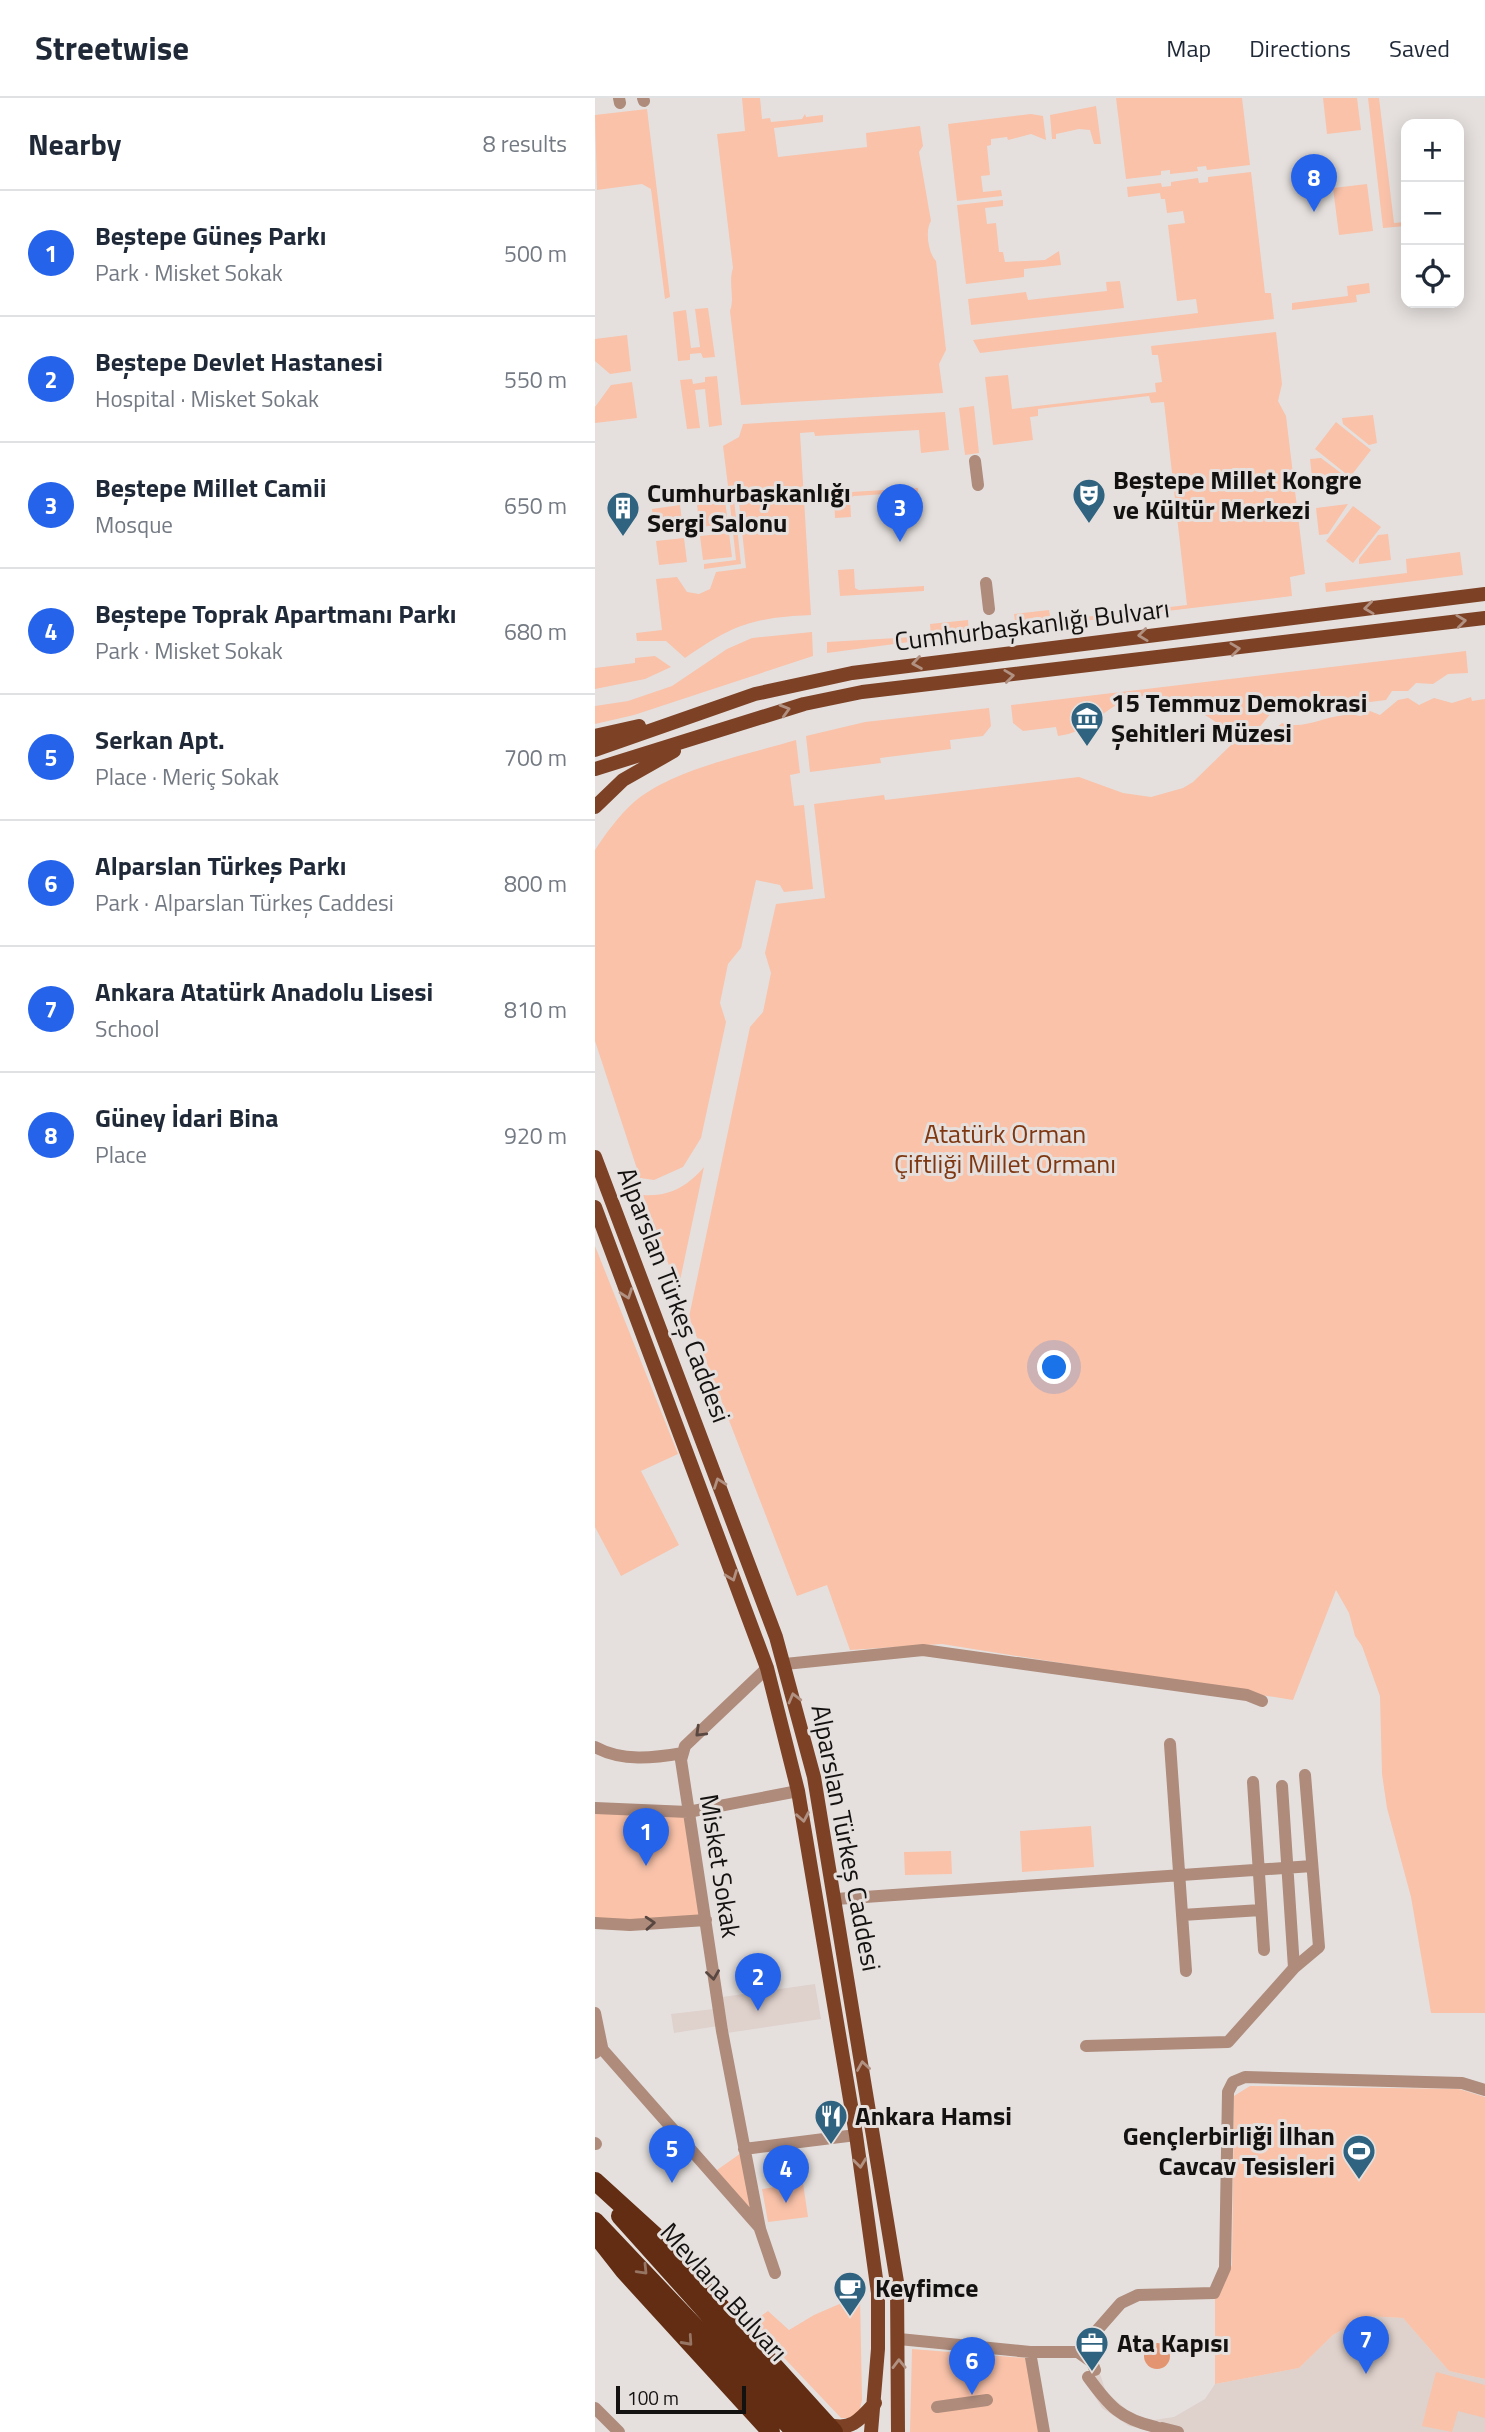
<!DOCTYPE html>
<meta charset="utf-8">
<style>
:root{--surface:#fff;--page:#f6f6f7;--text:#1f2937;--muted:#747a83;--line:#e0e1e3;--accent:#2563eb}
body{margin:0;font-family:"Titillium Web",sans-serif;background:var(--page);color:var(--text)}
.controls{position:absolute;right:21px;top:21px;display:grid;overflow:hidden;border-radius:14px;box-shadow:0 4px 18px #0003}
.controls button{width:63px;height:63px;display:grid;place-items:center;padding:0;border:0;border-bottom:2px solid var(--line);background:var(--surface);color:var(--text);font:35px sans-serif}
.scale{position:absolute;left:21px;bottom:18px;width:130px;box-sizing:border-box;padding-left:7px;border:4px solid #141211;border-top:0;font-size:19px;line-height:24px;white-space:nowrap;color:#141211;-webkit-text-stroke:5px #e5e0de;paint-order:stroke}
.you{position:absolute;left:460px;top:1270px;width:24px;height:24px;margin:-18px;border:5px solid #fff;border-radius:50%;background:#1a73e8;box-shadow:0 0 0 10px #1a73e833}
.badge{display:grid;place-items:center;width:46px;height:46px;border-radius:50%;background:var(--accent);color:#fff;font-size:23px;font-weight:700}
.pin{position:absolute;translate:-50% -58px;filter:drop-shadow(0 2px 4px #0008)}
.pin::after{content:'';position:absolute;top:37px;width:24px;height:21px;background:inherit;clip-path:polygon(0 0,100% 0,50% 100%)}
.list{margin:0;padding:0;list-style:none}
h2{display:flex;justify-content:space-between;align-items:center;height:91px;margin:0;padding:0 28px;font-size:30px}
h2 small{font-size:23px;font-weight:400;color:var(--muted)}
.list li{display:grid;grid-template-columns:46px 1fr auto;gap:21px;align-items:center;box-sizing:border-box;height:126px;padding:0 28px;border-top:2px solid var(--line)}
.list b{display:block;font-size:26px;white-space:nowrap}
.list p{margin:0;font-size:23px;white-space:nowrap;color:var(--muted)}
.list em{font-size:23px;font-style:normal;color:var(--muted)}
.icon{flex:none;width:38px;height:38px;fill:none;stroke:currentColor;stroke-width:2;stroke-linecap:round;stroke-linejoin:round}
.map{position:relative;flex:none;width:890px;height:2334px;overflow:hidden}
header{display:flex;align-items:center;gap:42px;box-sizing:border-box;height:98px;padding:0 35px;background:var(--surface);border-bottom:2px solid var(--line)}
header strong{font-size:33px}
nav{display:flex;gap:38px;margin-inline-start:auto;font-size:24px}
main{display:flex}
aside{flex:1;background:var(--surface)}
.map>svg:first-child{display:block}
</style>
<header>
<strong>Streetwise</strong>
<nav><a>Map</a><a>Directions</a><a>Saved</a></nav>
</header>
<main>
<aside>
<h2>Nearby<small>8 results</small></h2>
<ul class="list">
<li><span class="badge">1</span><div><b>Beştepe Güneş Parkı</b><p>Park · Misket Sokak</p></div><em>500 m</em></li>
<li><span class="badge">2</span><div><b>Beştepe Devlet Hastanesi</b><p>Hospital · Misket Sokak</p></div><em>550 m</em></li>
<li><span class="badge">3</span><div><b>Beştepe Millet Camii</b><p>Mosque</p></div><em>650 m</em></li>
<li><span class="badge">4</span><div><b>Beştepe Toprak Apartmanı Parkı</b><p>Park · Misket Sokak</p></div><em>680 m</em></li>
<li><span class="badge">5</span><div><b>Serkan Apt.</b><p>Place · Meriç Sokak</p></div><em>700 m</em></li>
<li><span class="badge">6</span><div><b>Alparslan Türkeş Parkı</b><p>Park · Alparslan Türkeş Caddesi</p></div><em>800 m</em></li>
<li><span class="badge">7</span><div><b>Ankara Atatürk Anadolu Lisesi</b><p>School</p></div><em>810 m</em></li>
<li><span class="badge">8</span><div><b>Güney İdari Bina</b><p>Place</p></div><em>920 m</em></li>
</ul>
</aside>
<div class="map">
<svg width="890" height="2334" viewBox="0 0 890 2334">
<rect width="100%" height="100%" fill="#e5e0de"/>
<!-- built -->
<path fill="#dfd1cc" d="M220,1886L226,1921L132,1935L123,1928L79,1935L76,1916L127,1910V1899Z
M771,2218L808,2220L854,2273L890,2281V2334H558L534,2328L507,2310L492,2286L504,2273L511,2294L538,2317L559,2322L579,2319L610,2301L620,2286L704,2270L738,2237Z"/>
<!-- green -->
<path fill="#f9c2a9" d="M147,0H165L167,21L175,20L176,24L207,21L210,16L211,19L228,17V24L179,30L183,59L272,49L271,35L325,28L328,48L324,54L336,123C330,132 333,155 341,163L351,252L344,266L348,295L146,307L135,213C140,199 133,185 138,170L122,36L150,33Z
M521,0H647L655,67L612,72L611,68L602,69L603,73L575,76V72L566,73V77L531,81Z
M728,0H762L766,32L732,36Z
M773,0H784L799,125L809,124L811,119V128L788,130Z
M501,8L506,46H499L495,32L484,31L461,36V41H457L455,17Z
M52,11L75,199L70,201L56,91L47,86L2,92L0,17Z
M436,16L448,18L451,42L436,36L413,42L412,39L396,41V47L392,48L395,77L386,78L388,94L406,92L407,98L362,103L353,26Z
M656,74L670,195H676L679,221L385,255L378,242L603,215L601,201L582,203L573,127L590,125L588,113L572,115L570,101H566L565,95L533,99L532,89L566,85L567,89L576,88V84L603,80L604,85L613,84V79Z
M772,86L778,133L744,137L738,90Z
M408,102V108L390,110L392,126L401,125L404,154H408L410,164L450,162L464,153L466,167L429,171V179L371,186L362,107Z
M525,183L529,210L376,227L373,201L431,194L433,202L512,193L511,184Z
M774,185L775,195L761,197L762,204L697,212V205L753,198L752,188Z
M113,210L120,259L108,260L106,255L95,256V262L83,263L78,214L91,212L96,250L105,249L100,211Z
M681,234L687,286L683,303L691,318L710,476L695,479L697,498L421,531L419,516L454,512L456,523L592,507L569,304L556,305L554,298L443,311V318L435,319L438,342L398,347L390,279L413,277L417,311L561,294L560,285L567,284L563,257H557L556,248Z
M32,237L36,273L15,276L0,263V241Z
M122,278L127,327L114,329L110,291L100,292L105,330L92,331L85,282L97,281L98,286L110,284V279Z
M37,284L42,320L0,325V309L16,287Z
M379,308L384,355L370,357L364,310Z
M350,314L354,352L326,355L324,332L220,338L219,334L205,335L216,517C157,520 139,526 90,560L71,543H42L41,535L67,532L61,481L82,479L92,494L104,496L115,491L121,474L151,470L142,387L133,388L128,348L144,339L148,326Z
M778,317L782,345L774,347L748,326L747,320Z
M741,324L776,352L755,379L720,351Z
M726,360L750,378V384L718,388L715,361Z
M323,390V394L259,398L255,400L256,419L240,420L239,395Z
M138,392L146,466L109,471V466L141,462L134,397L101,401L100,396Z
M130,402L133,426L104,429L102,405Z
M753,406L733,436L724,437L721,410Z
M85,407L88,431L60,435L57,411Z
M758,408L786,429L758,465L731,443Z
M134,435L137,459L108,462L105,438Z
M793,436L796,462L764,466V461L783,437Z
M89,440L92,464L64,467L61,443Z
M865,454L868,477L731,494L730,485L812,475L811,461Z
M259,471L260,490L264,492L329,488V493L245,498L243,472Z
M373,522L374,536L232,555V544L336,538L335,526Z
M217,534L218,558L39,617L0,626V608L33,603L77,588L132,551L157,540Z
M871,553L873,575L853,576L838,586L821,585L813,593H797L791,602L775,604L764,599C743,611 701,619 677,614L663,631L649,630L638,636C601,610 560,580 515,611C496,624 487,635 463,638L461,629L428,633L418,625L416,607Z
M60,558L76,569L50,581L0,591V570L40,565V560Z
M876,599L877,603L890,601V1915H836L816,1799L792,1710L787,1676L785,1598L767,1548L760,1538L754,1515L741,1492L698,1602L347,1546L255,1552L232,1487L202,1498L94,1219L155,929L168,914L176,875L170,855L181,806L230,800L219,706L289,697L290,702L484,679L528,695L556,699L588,690L598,684L637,646L651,638L671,639L687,625C712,634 738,611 766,618L775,613L785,617L803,602L813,600L824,607L839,600L857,605Z
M394,610L396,628L388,638L355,642L356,651L285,660L286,665L215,674L211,638L270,624Z
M201,642L205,675L195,677L199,708L209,707L218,791L189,794L185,787L161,782L146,850L133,866L125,905L131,924L106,1040L88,1069L59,1082L45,1080L0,943V752C11,735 23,719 38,705C77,671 151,657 201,642Z
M109,1069L83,1192L48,1097C74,1099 93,1088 109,1069Z
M0,1148L83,1356L46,1373L84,1447L26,1478L0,1429Z
M0,1710L93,1714L111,1822L0,1824Z
M496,1728L499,1769L427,1774L425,1733Z
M356,1753L357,1776L310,1777L309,1754Z
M655,1988L864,1991L890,1999V2281L854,2273L808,2220L771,2218L738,2237L704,2270L620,2286V2201L637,2167L639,1998Z
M149,2053L163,2129L122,2072Z
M208,2085L213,2119L173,2124L167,2091Z
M265,2197L267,2302L264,2315L254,2320H246L156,2225L173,2213L194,2232L219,2217Z
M317,2251L430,2260L446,2334H315Z
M841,2274L890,2287V2320L863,2313L857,2334L827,2328Z"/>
<!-- water -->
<path fill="#e39470" d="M549 2258a13 13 0 1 1 26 0a13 13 0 1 1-26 0Z"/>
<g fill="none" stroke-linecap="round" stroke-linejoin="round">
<!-- minor -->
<path stroke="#ae8b7b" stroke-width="12" d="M24,0L25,5
M48,0L49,3
M380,363L383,387
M391,485L394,511
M190,1566L328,1552L652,1597L667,1603
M172,1570L90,1648L86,1662L127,1933L165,2131L180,2175
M575,1646L591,1873
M0,1649C27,1664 59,1660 88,1655
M658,1684L669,1852
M687,1688L699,1870
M0,1710L93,1714L203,1693
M241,1801L717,1768
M587,1817L666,1812
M0,1825L35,1827L111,1822
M0,1915L7,1949L0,1955
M0,1943L165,2130
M491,1948L633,1944L699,1870L724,1849L710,1677
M0,2045L1,2046
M149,2051L261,2037
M304,2241L435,2254H483L497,2264L500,2272
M435,2254L449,2334
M483,2254L526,2205L543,2197L619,2195L630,2170L633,1994L638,1984L650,1979L867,1985L890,1992
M493,2279C514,2308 525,2321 561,2329
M342,2309L392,2302
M0,2310L24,2334
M567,2330L583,2334"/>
<!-- major -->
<path stroke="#7d4226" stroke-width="14" d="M0,638L44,628
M0,652L160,596L257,575L890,496
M0,671L209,606L267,594L890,520
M0,709L28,682L79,653
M0,1059L181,1539L219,1679L302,2184L303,2334
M0,1109L172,1570L203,1693L261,2037L283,2195V2251L276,2334
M232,2326C255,2334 265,2322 280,2305"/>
<!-- highway -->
<path stroke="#622d12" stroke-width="18" d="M0,2083L67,2144L239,2334
M25,2118L219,2334
M0,2123L200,2334
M0,2136L29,2173L176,2334"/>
</g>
<!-- one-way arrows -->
<defs><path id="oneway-chevron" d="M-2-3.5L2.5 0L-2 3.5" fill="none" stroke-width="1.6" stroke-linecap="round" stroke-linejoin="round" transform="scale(1.75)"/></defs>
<g stroke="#b19182">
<use href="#oneway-chevron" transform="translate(774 510) rotate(173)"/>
<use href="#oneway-chevron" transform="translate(866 523) rotate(-7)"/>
<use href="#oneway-chevron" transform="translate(548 537) rotate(173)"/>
<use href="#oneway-chevron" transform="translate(640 551) rotate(-7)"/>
<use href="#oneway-chevron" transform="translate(322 565) rotate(171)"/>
<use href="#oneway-chevron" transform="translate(414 578) rotate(-7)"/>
<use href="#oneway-chevron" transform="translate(190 612) rotate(-16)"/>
<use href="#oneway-chevron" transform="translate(32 1196) rotate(70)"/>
<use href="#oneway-chevron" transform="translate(124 1385) rotate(-110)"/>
<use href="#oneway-chevron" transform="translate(137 1478) rotate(69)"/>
<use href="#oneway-chevron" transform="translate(199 1600) rotate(-105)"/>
<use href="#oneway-chevron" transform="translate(208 1719) rotate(80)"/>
<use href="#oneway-chevron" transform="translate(268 1968) rotate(-99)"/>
<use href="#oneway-chevron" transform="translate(265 2065) rotate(83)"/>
<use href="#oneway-chevron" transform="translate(304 2266) rotate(-91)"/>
</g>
<g stroke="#594841">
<use href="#oneway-chevron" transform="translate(105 1634) rotate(136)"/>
<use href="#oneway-chevron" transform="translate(55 1825) rotate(-4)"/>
<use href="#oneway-chevron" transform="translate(118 1877) rotate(82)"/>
</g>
<g stroke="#967564">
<use href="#oneway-chevron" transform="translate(48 2172) rotate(46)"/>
<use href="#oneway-chevron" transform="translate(93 2243) rotate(48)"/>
</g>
<!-- icons -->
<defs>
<symbol id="theatre-pin" viewBox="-11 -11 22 30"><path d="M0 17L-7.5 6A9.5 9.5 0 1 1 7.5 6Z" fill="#2f637f" stroke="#e5e0de"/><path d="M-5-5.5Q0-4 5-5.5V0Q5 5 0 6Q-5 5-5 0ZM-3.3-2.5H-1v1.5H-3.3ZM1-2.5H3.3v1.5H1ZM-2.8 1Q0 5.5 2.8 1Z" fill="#fff"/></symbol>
<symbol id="building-pin" viewBox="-11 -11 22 30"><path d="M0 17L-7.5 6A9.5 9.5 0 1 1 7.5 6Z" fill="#2f637f" stroke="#e5e0de"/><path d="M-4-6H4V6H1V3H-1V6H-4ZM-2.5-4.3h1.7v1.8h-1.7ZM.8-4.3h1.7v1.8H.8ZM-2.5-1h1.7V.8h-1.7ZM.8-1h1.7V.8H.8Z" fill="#fff"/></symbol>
<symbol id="museum-pin" viewBox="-11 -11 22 30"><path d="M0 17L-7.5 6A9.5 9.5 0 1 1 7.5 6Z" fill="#2f637f" stroke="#e5e0de"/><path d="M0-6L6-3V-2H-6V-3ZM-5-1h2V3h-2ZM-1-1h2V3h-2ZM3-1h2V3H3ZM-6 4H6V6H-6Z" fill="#fff"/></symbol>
<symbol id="restaurant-pin" viewBox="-11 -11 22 30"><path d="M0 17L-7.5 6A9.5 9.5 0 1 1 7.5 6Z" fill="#2f637f" stroke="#e5e0de"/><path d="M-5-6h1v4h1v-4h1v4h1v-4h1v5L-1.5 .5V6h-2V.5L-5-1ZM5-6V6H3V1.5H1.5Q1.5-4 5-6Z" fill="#fff"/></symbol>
<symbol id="stadium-pin" viewBox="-11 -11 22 30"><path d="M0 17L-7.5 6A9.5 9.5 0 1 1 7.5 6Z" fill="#2f637f" stroke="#e5e0de"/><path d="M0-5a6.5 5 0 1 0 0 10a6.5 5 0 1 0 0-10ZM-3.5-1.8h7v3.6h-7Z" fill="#fff"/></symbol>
<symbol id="cafe-pin" viewBox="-11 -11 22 30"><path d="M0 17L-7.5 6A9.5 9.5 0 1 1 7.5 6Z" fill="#2f637f" stroke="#e5e0de"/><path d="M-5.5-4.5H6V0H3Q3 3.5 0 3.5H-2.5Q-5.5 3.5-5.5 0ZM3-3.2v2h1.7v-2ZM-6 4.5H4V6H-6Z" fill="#fff"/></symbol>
<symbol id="office-pin" viewBox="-11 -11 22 30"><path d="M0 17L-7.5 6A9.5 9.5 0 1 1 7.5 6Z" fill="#2f637f" stroke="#e5e0de"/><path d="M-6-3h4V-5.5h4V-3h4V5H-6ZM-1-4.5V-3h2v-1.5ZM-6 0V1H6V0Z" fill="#fff"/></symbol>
</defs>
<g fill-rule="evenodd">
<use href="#theatre-pin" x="475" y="378" width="38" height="52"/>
<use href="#building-pin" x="9" y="391" width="38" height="52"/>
<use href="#museum-pin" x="473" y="601" width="38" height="52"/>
<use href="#restaurant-pin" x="217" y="1999" width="38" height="52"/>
<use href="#stadium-pin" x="745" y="2034" width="38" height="52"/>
<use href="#cafe-pin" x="236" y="2171" width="38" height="52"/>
<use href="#office-pin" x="478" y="2226" width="38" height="52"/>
</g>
<g text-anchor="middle" stroke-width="6" stroke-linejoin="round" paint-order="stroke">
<!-- poi labels -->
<g font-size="26" font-weight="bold" fill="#141211" stroke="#e5e0de" text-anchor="start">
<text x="518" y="391">Beştepe Millet Kongre<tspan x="518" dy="30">ve Kültür Merkezi</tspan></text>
<text x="52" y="404">Cumhurbaşkanlığı<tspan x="52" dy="30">Sergi Salonu</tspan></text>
<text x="516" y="614">15 Temmuz Demokrasi<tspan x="516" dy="30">Şehitleri Müzesi</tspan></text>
<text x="260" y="2027">Ankara Hamsi</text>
<text x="740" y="2047" text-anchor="end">Gençlerbirliği İlhan<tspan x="740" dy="30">Cavcav Tesisleri</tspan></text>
<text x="280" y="2199">Keyfimce</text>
<text x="522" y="2254">Ata Kapısı</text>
</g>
<!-- street labels -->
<g font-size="26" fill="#141211" stroke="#e5e0de">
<text transform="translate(437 527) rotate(-7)" y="9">Cumhurbaşkanlığı Bulvarı</text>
<text transform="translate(79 1197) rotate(69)" y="9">Alparslan Türkeş Caddesi</text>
<text transform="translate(251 1740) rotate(79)" y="9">Alparslan Türkeş Caddesi</text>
<text transform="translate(125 1768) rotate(81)" y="9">Misket Sokak</text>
<text transform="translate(129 2194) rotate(48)" y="9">Mevlana Bulvarı</text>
</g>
<!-- park labels -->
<g font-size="26" fill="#7e3711" stroke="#e5e0de">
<text x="410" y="1045">Atatürk Orman<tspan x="410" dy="30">Çiftliği Millet Ormanı</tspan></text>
</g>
</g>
</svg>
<div class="controls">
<button>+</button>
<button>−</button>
<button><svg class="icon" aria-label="locate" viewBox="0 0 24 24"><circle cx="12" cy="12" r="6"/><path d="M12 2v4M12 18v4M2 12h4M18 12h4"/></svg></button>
</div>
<div class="scale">100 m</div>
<div class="you"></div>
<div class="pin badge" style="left:51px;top:1768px">1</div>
<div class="pin badge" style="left:163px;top:1913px">2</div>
<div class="pin badge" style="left:305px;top:444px">3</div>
<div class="pin badge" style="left:191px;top:2105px">4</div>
<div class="pin badge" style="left:77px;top:2085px">5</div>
<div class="pin badge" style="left:377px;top:2297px">6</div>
<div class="pin badge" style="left:771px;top:2276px">7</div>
<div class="pin badge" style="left:719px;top:114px">8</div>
</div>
</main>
